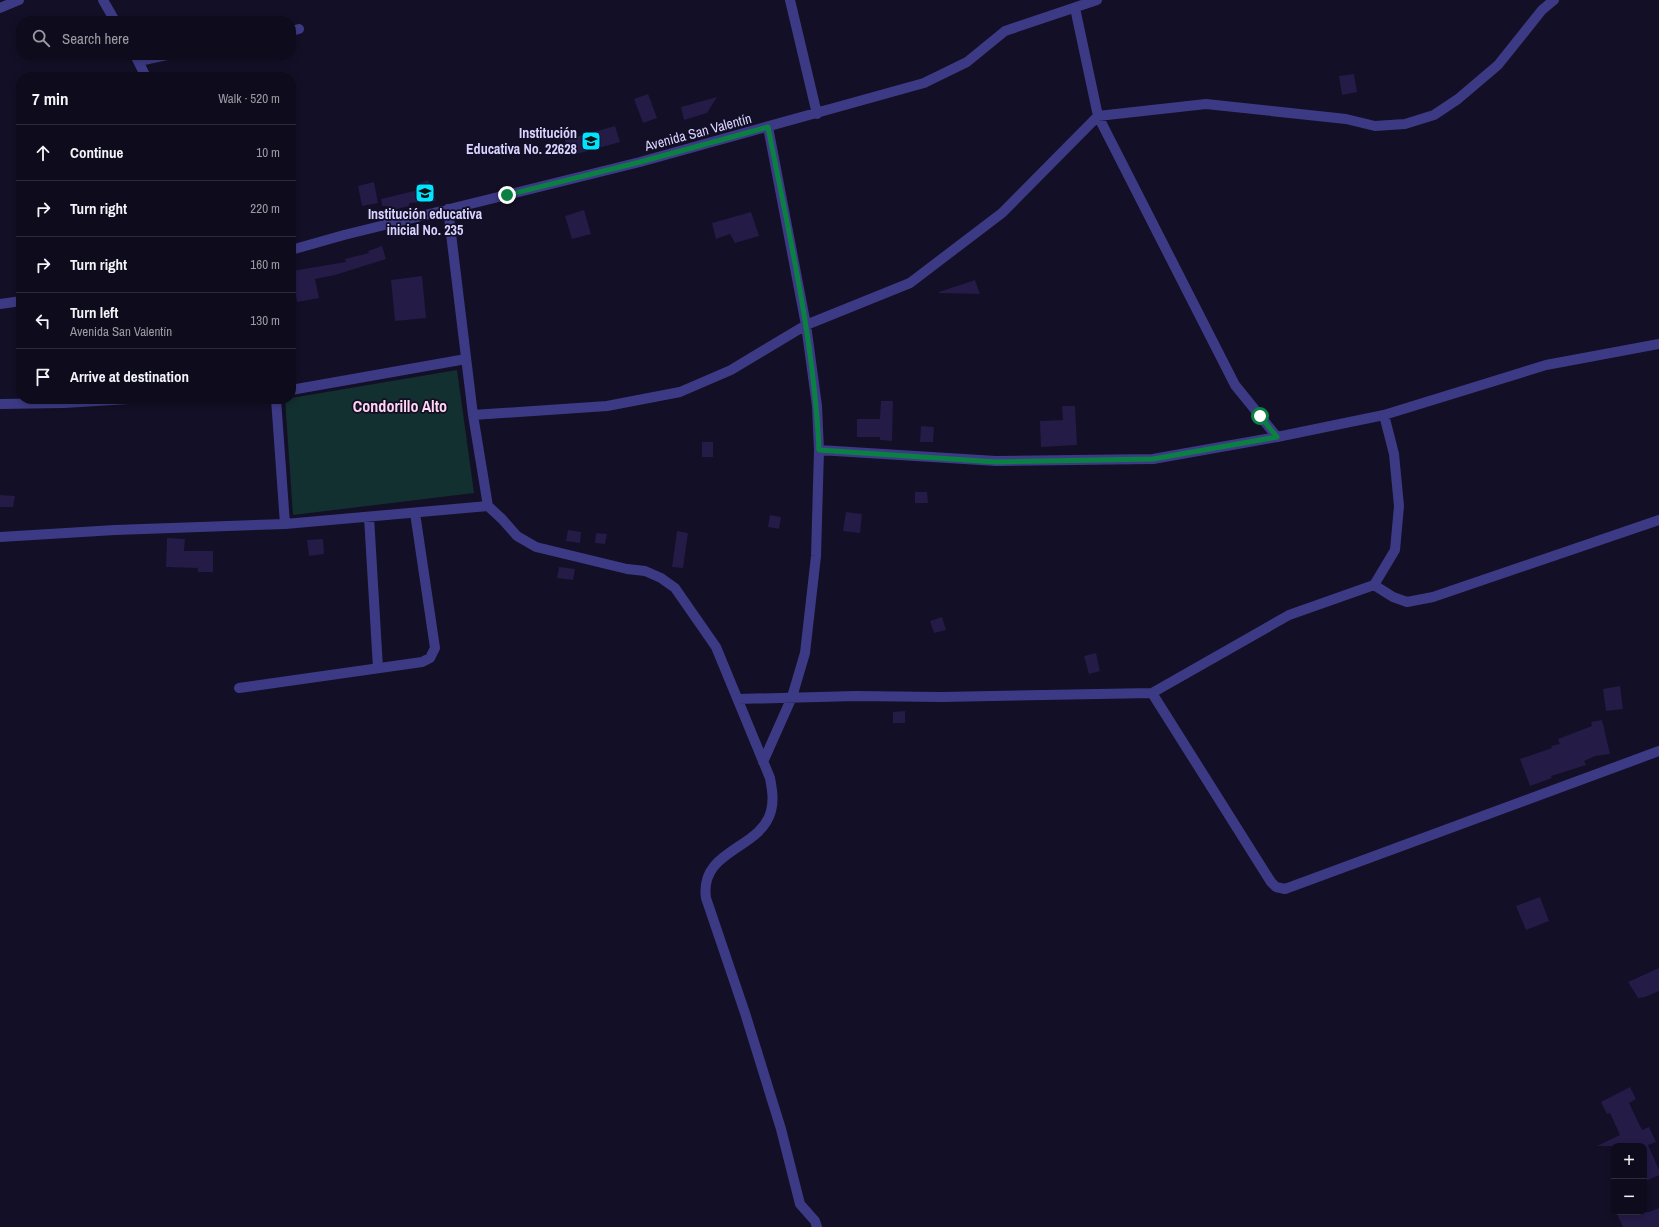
<!DOCTYPE html>
<meta charset="utf-8">
<style>
:root{--surface:#0e0b1c;--page:#171425;--text:#f1f3f6;--muted:#9b9ba3;--line:#2e2b3b}
body{margin:0;font-family:"Archivo Narrow",sans-serif;background:var(--page);color:var(--text)}
.controls{position:absolute;right:12px;bottom:12px;display:grid;overflow:hidden;border-radius:8px;box-shadow:0 2px 6px #0003}
.controls button{width:36px;height:36px;display:grid;place-items:center;padding:0;border:0;border-bottom:1px solid var(--line);background:var(--surface);color:var(--text);font:20px sans-serif}
.stop{position:absolute;width:12px;height:12px;margin:-9px;border:3px solid #0b8043;border-radius:50%;background:#fff}
.stop.end{background:#0b8043;border-color:#fff;box-shadow:0 1px 4px #0008}
.list{margin:0;padding:0;list-style:none}
h2{display:flex;justify-content:space-between;align-items:center;height:52px;margin:0;padding:0 16px;font-size:17px}
h2 small{font-size:13px;font-weight:400;color:var(--muted)}
.list li{display:grid;grid-template-columns:26px 1fr auto;gap:12px;align-items:center;box-sizing:border-box;height:56px;padding:0 16px;border-top:1px solid var(--line)}
.list b{display:block;font-size:15px;white-space:nowrap}
.list p{margin:0;font-size:13px;white-space:nowrap;color:var(--muted)}
.list em{font-size:13px;font-style:normal;color:var(--muted)}
.icon{flex:none;width:22px;height:22px;fill:none;stroke:currentColor;stroke-width:2;stroke-linecap:round;stroke-linejoin:round}
.map{position:relative;flex:none;width:1659px;height:1227px;overflow:hidden}
.search{position:absolute;background:var(--surface);box-shadow:0 2px 6px #0003;left:16px;top:16px;width:280px;height:44px;display:flex;align-items:center;gap:10px;box-sizing:border-box;padding:0 14px;border-radius:16px;color:var(--muted);font-size:15px}
.panel{position:absolute;background:var(--surface);box-shadow:0 2px 6px #0003;left:16px;top:72px;width:280px;height:332px;border-radius:16px}
.map>svg:first-child{display:block}
</style>
<div class="map">
<svg width="1659" height="1227" viewBox="0 0 1659 1227">
<rect width="100%" height="100%" fill="#130f26"/>
<!-- green -->
<path fill="#12302f" d="M457,370L474,493L293,515L285,399Z"/>
<!-- building -->
<path fill="#241b47" d="M1354,74L1357,92L1342,95L1339,76Z
M648,94L657,118L643,123L634,99Z
M717,97L707,113L684,120L681,107Z
M615,126L620,142L569,156L565,140Z
M428,180L436,201L409,203V206L389,211L388,206H382L381,199L418,190V184Z
M374,182L378,203L362,206L358,186Z
M584,210L591,234L572,239L565,216Z
M751,212L759,236L735,243L730,234L716,239L712,223Z
M382,246L386,259L335,275L315,279L319,298L297,302L292,271L346,262L345,259L369,253L368,251Z
M422,276L426,318L395,321L391,280Z
M975,280L980,294L939,293V292Z
M881,401H893L892,441L880,440V437H857V419H880Z
M1062,406H1075L1077,445L1041,447L1040,421L1063,420Z
M921,426L934,427L933,442H920Z
M702,442H713V457H702Z
M915,492H927L928,503H915Z
M0,495L15,496L13,507H0Z
M846,512L862,514L860,533L843,531Z
M770,515L781,517L779,529L768,527Z
M568,530L581,532L580,543L566,541Z
M677,531L688,533L683,568L672,567Z
M596,533L607,534L605,544L595,543Z
M167,538L185,539L184,551H213V572H198V568L166,567Z
M323,539L324,554L309,556L307,540Z
M559,567L575,569L573,580L557,578Z
M942,617L946,630L934,633L930,621Z
M1096,653L1100,671L1089,674L1084,656Z
M1620,686L1623,709L1606,711L1603,689Z
M905,711V723H893V712Z
M1602,720L1610,754L1595,756L1584,761L1586,765L1551,776L1552,778L1530,786L1520,759L1552,748L1551,746L1560,744L1558,739L1592,726L1591,722Z
M1540,897L1549,921L1526,930L1516,906Z
M1659,968V991L1645,997L1638,998L1628,982Z
M1630,1087L1636,1099L1629,1103L1642,1130L1649,1127L1656,1142L1648,1145L1659,1170V1175L1644,1182V1146H1597L1620,1135L1610,1113L1607,1114L1601,1102Z
M1659,1208V1227H1623L1616,1212H1649Z"/>
<g fill="none" stroke-linecap="round" stroke-linejoin="round">
<!-- minor -->
<path stroke="#3d3a85" stroke-width="10" d="M103,0L115,21
M790,0L817,114
M0,8L19,0
M1075,8L1098,116L1235,385L1277,437
M291,31L299,29
M135,55L146,77
M139,61L167,55
M448,209L473,415L488,506L502,519L517,536L536,547L627,569L645,571L661,578L675,588L716,647L770,778C772,789 774,800 771,811C761,850 699,849 706,898L745,1013L781,1129L800,1204L815,1221L817,1227
M291,250L344,235L640,162L924,83L967,62L1005,31L1097,0
M0,304L21,301
M291,390L466,359
M276,399L285,524
M0,404L64,403L129,399
M473,415L607,406L680,392L731,370L806,325L910,283L1002,213L1098,116L1206,104L1346,119L1375,126L1405,124L1434,115L1458,99L1498,65L1542,10L1554,0
M819,450L996,461L1153,459L1277,437L1384,415L1546,365L1659,344
M369,517L378,668
M0,537L115,530L285,524L488,506
M1374,585L1393,597L1407,602L1433,597L1659,520
M239,688L422,662L430,658L435,648L415,513
M1152,693L1271,882L1276,887L1285,889L1659,751
M738,699L856,696L941,697L1152,693L1289,615L1374,585L1395,550L1399,506L1394,454L1384,415
M763,762L792,697L805,653L816,556L819,450L817,406L806,325L768,127"/>
</g>
<g fill="none" stroke-linecap="round" stroke-linejoin="round">
<!-- route -->
<path stroke="#0b8043" stroke-width="5" d="M507,195L640,162L768,127C789,234 814,341 819,450L996,462L1153,459L1277,437L1260,416"/>
</g>
<!-- icons -->
<defs>
<symbol id="school-square" viewBox="-11 -11 22 22"><rect x="-9" y="-9" width="18" height="18" rx="4" fill="#00e5ff" stroke="#130f26"/><path d="M0-5L7-2L0 1L-7-2ZM-4 1L0 2.5L4 1V4Q0 6-4 4Z" fill="#111"/></symbol>
</defs>
<g fill-rule="evenodd">
<use href="#school-square" x="580" y="130" width="22" height="22"/>
<use href="#school-square" x="414" y="182" width="22" height="22"/>
</g>
<g text-anchor="middle" stroke-width="3.5" stroke-linejoin="round" paint-order="stroke">
<!-- street labels -->
<g font-size="14" fill="#d9d4ff" stroke="#130f26">
<text transform="translate(698 132) rotate(-15)" y="5">Avenida San Valentín</text>
</g>
<!-- poi labels -->
<g font-size="14" font-weight="bold" fill="#d9d4ff" stroke="#130f26" text-anchor="end">
<text x="577" y="138">Institución<tspan x="577" dy="16">Educativa No. 22628</tspan></text>
<text x="425" y="219" text-anchor="middle">Institución educativa<tspan x="425" dy="16">inicial No. 235</tspan></text>
</g>
<!-- quarter labels -->
<g font-size="16" font-weight="bold" fill="#ffd6f0" stroke="#130f26">
<text x="400" y="412">Condorillo Alto</text>
</g>
</g>
</svg>
<div class="controls">
<button>+</button>
<button>−</button>
</div>
<div class="stop" style="left:1260px;top:416px"></div>
<div class="stop end" style="left:507px;top:195px"></div>
<div class="search"><svg class="icon" aria-label="search" viewBox="0 0 24 24"><circle cx="10" cy="10" r="6"/><path d="M15 15l6 6"/></svg>Search here</div>
<section class="panel">
<h2>7 min<small>Walk · 520 m</small></h2>
<ul class="list">
<li><svg class="icon" aria-label="ahead" viewBox="0 0 24 24"><path d="M12 20V5M6 11l6-6 6 6"/></svg><div><b>Continue</b></div><em>10 m</em></li>
<li><svg class="icon" aria-label="right" viewBox="0 0 24 24"><path d="M7 20v-9h11M14 6l5 5-5 5"/></svg><div><b>Turn right</b></div><em>220 m</em></li>
<li><svg class="icon" aria-label="right" viewBox="0 0 24 24"><path d="M7 20v-9h11M14 6l5 5-5 5"/></svg><div><b>Turn right</b></div><em>160 m</em></li>
<li><svg class="icon" aria-label="left" viewBox="0 0 24 24"><path d="M17 20v-9H6M10 6l-5 5 5 5"/></svg><div><b>Turn left</b><p>Avenida San Valentín</p></div><em>130 m</em></li>
<li><svg class="icon" aria-label="arrive" viewBox="0 0 24 24"><path d="M6 21V4h12l-3 4 3 4H6"/></svg><div><b>Arrive at destination</b></div></li>
</ul>
</section>
</div>
